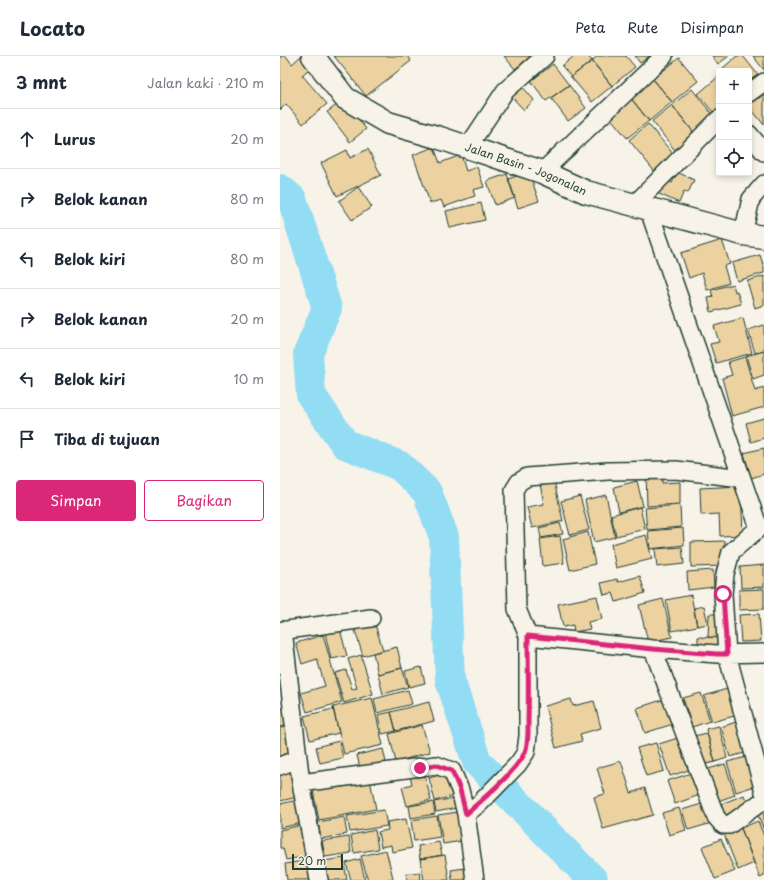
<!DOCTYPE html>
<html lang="id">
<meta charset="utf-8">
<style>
:root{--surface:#fff;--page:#f2f2f3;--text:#1f2937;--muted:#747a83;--line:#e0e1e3;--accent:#db2777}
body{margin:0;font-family:"Playpen Sans",sans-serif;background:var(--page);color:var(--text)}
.controls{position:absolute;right:12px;top:12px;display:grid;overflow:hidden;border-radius:4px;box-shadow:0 2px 6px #0003}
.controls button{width:36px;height:36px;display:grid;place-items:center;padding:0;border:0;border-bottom:1px solid var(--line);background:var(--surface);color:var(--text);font:20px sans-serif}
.scale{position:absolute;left:12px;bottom:10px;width:51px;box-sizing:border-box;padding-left:4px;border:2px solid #1f3d34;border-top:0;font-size:11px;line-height:14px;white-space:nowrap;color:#1f3d34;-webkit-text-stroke:3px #f7f3e8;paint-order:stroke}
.stop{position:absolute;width:12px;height:12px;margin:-9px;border:3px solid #db2777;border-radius:50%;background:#fff}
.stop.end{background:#db2777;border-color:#fff;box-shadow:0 1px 4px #0008}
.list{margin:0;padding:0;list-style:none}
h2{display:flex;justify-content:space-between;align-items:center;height:52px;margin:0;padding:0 16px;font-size:17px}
h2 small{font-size:13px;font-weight:400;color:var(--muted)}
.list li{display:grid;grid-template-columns:26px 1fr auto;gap:12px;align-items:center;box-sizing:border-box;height:60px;padding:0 16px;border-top:1px solid var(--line)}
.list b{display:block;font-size:15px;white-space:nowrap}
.list em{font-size:13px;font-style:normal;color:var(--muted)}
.actions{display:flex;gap:8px;padding:12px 16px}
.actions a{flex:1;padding:9px 0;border:1px solid var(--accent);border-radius:4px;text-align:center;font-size:14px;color:var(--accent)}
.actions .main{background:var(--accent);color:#fff}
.icon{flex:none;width:22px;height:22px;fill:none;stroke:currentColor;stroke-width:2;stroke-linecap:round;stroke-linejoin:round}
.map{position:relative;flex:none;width:484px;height:824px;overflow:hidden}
header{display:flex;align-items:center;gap:24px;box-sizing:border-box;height:56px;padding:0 20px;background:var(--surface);border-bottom:1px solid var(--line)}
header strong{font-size:19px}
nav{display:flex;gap:22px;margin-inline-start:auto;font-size:14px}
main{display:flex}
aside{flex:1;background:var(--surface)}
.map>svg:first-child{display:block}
</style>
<header>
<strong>Locato</strong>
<nav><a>Peta</a><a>Rute</a><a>Disimpan</a></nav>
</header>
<main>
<aside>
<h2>3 mnt<small>Jalan kaki · 210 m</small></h2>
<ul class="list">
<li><svg class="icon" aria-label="ahead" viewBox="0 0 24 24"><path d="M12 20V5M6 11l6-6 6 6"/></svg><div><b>Lurus</b></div><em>20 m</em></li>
<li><svg class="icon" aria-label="right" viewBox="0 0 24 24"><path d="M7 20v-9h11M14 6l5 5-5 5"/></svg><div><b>Belok kanan</b></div><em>80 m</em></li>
<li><svg class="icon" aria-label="left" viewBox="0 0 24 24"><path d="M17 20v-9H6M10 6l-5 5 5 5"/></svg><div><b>Belok kiri</b></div><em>80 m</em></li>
<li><svg class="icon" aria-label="right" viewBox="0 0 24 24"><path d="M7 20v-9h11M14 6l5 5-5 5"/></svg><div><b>Belok kanan</b></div><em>20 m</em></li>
<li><svg class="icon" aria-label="left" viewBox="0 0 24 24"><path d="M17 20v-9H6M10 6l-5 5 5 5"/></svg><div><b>Belok kiri</b></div><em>10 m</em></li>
<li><svg class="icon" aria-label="arrive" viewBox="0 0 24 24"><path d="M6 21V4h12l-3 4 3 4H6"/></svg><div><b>Tiba di tujuan</b></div></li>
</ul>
<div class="actions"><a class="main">Simpan</a><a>Bagikan</a></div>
</aside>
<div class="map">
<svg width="484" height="824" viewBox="0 0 484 824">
<rect width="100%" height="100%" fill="#f7f3e8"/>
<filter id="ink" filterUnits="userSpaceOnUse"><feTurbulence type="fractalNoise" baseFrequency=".025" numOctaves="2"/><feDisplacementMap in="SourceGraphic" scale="8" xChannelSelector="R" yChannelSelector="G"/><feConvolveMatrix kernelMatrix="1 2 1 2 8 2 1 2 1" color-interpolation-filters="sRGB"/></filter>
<g filter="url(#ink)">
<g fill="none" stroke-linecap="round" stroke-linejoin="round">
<!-- river -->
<path stroke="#92dcf4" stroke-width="30" d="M0,133L12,143L47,252L28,298L31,339L65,388L120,410L147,436L164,481L170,624L197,706L313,824"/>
</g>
<!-- building -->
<path fill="#ecd2a1" stroke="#1f3d34" d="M0,0H6L12,8L21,0H24L33,10L22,19L47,48L23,68L6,48L0,54Z
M54,0H127L131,5L86,40Z
M224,0H251L235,13Z
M294,0H308L312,5L291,21L282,10Z
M317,0H346L355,11L332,30L312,5Z
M355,0H370L360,7Z
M432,0H449L438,8Z
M457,0H463L482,24L469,33V15H445L443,12Z
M473,0H484V14Z
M399,2L418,25L392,46L373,23Z
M312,5L332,30L312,46L291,21Z
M273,8L289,29L266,45L251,25Z
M439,20V61L438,62L418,38Z
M373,23L392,46L369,65L350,41Z
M241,29L254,44L244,54L230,39Z
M289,29L306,52L288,65L271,42Z
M412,33L435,62L415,78L392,49Z
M484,38V69L469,50Z
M350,41L369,65L347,82L328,59Z
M64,44L86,73L70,86L47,56Z
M392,49L418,82L398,98L372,65Z
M368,68L395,100L375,116L349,84Z
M154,91L160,107L181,99L186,115L197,111L204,131L193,134L195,140L164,151L161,144L150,147L133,99Z
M88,93L101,119L57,140L41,107L67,94L70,102Z
M249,116L259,145L238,152L228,123Z
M397,116L414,124L408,137L404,135L399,147L377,137L384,123L392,127Z
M227,118L235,142L215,149L207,125Z
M78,131L92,151L72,164L59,145Z
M201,147L205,164L170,172L166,155Z
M442,184L450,208L444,210L449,227L427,234L422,217L409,222L401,197Z
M480,199L484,211V217L457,225L452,207Z
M484,220V249L475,252L467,225Z
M453,228L455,236L457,235L461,248L431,256L428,242L433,241L431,234Z
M463,262L472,297L436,307L430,288L439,286L434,270Z
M484,269V295L475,297L468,274Z
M484,295V319L473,323L466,300Z
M465,301L475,335L484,332V351L452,360L442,322L452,319L448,306Z
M484,362V382L471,386L466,367Z
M484,392V418L471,422L464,397Z
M382,416V427L400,426V448L367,450L366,417Z
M274,425L283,465L252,472L247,451L264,448L260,428Z
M357,425L363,450L339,456L334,431Z
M461,430L463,479L440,480L439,458L421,459L420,432Z
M326,439L335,481L314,486L305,444Z
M300,440L309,474L290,479L281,445Z
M400,449L401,471L367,474L365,452Z
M360,451L365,473L336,480L331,459Z
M280,467L283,478L261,482L259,472Z
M403,472L404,489L370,493L368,475Z
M308,476L315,508L290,514L283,483Z
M366,479L372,503L336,512L331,488Z
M280,480L284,507L263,510L260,483Z
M445,485V510L411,511V486Z
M402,491L404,508L377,511L375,493Z
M484,509V531L461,532L460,511Z
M433,514L434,531L408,534L407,516Z
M360,520L365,537L336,546L333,537L324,539L321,527L337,523L338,526Z
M484,533V553L459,554V534Z
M411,539L417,570L392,575L386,544Z
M317,540L322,563L308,566L310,573L294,576L293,569L283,571L278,548Z
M383,543L392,581L368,586L359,549Z
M424,550L428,568L417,570L414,552Z
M429,558H444V582L428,581Z
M479,558L481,585L461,586L459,559Z
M93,562L103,594L83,600L73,568Z
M59,569L67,600L51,603L44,573Z
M43,579L62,646L27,656L21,637L45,630L37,603L22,608L16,587Z
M418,581L444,582L443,595L418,594Z
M117,591L122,612L98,618L93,597Z
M81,599L93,638L64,647L55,617L66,614L72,633L77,632L68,603Z
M141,611L145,627L129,631L125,615Z
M122,612L128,631L103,638L98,618Z
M450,632L458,659L432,666L424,640Z
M128,634L132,648L97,657L94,643Z
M421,637L430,665L412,671L403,642Z
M92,642L103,689L64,698L53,651Z
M388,642L396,667L365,677L357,652Z
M291,643L293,650L314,645L321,672L300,678L302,685L276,692L265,650Z
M149,646L154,665L116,675L111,656Z
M5,652L9,669L0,671V653Z
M53,653L59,677L30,684L24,660Z
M111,656L116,675L102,678L98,659Z
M459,665L468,696L450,701L441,671Z
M142,669L150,696L116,706L109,678Z
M12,670L17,699L0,702V672Z
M439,670L447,702L435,706L426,673Z
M427,677L435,706L422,709L414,680Z
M404,680L415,712L390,720L379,688Z
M59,685L63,702L40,707L36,691Z
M376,687L384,715L366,720L357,692Z
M103,693L107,711L81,717L77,699Z
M470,700L478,729L456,736L447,706Z
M341,705L351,737L365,732L373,759L323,773L314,741L325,738L317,712Z
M445,708L455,739L435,746L425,714Z
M17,714L22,740L0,745V718Z
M417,715L425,737L395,748L387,725Z
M144,717L151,744L127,750L122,731L132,728L130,720Z
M167,717L173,740L155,745L149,722Z
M89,719L96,753L39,764L32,730Z
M464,739L469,753L446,762L441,748Z
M180,741L182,751L156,756L154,746Z
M22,743L26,766L0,772V748Z
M153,746L155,758L131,762L129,750Z
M428,746L435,766L408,774L402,754Z
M484,751V774L476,754Z
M399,752L406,774L389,779L382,757Z
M104,754L107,770L70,776L67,760Z
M178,756L182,785L163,788L158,759Z
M157,760L160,781L134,785L131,764Z
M64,761L67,778L41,783L38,766Z
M126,763L132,792L112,796L111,789L101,791L98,776L108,774L107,766Z
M478,765L484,780V820L480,822L461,772Z
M26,768L32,799L6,804L3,792H0V774Z
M461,772L474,807L458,814L444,778Z
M95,774L98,793L74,797L71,779Z
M69,781L71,797L45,801L42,785Z
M441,783L455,815L435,823L422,791Z
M159,786L162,799L140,803L138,790Z
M106,794L113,822L103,824H88L81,800Z
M165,799L169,824H144L140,803Z
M63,802L67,824H47L44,805Z
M33,803L36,824H7L5,808Z
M80,803L85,824H71L66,807Z
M192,811L194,824H172L171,814Z
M140,816L141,824H127L126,818Z"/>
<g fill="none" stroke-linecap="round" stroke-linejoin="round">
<defs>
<path id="street" d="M469,37L484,26
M469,78L484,96
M188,91L225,35L265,0
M262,116L384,0
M354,149L439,63
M371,153L372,163L479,472L484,471
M463,178L471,143L484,128
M479,472L451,496L445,518L443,538L447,598L484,736
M3,574L21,727L39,824
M0,575L91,562
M248,580L373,593L437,598L484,597
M373,593L436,761L443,769H449L484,744
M0,710L18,703
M21,727L156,709L172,715L180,734L186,758L195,824
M186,758L200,747L238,708L246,696L248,680V580L237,553L234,434L239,426L247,421L328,415L396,414L461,422"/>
<g id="secondary">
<path id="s1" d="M33,0L65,42L108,67L160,82L262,116L306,136L463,178L484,181"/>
</g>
</defs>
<!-- street casing -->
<use href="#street" stroke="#1f3d34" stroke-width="20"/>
<!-- secondary casing -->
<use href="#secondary" stroke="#1f3d34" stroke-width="25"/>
<!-- street -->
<use href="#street" stroke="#f7f3e8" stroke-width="17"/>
<!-- secondary -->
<use href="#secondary" stroke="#f7f3e8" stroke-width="22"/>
</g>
</g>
<g fill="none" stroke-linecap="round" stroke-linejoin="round" filter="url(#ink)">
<!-- route -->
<path stroke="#db2777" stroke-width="5" d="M140,712L156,709L172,715L180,734L186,758C200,746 239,712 245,696C249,686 248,673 248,663C249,635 248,607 248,580L373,593L437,598H447L443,538"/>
</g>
<g text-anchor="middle" stroke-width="4" stroke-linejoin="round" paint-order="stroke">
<!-- street labels -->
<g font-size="11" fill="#1f3d34" stroke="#f7f3e8">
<text dy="4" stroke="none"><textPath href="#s1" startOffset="248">Jalan Basin - Jogonalan</textPath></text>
</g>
</g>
</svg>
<div class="controls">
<button>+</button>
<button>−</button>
<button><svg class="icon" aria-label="locate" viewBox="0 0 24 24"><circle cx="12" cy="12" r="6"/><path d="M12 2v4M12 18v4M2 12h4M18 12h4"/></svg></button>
</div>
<div class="scale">20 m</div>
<div class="stop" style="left:443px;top:538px"></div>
<div class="stop end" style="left:140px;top:712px"></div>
</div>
</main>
